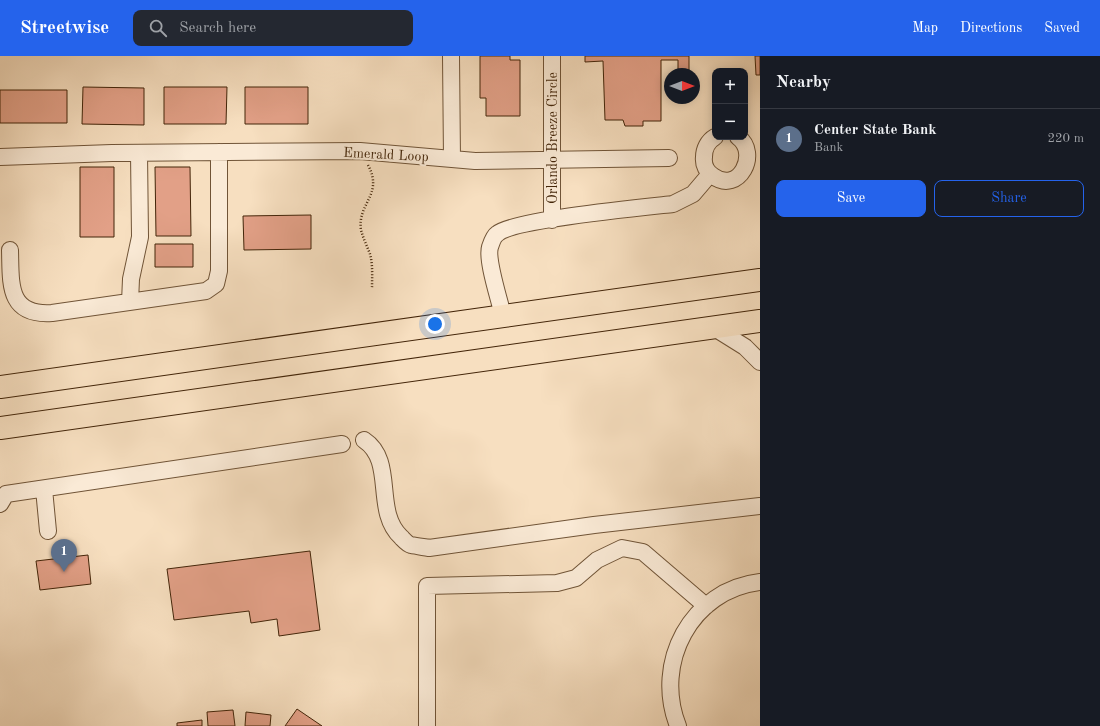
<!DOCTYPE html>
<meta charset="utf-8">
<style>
:root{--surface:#171b24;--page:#242831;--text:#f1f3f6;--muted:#9ea1a6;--line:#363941;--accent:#2563eb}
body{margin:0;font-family:"Old Standard TT",serif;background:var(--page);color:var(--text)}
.controls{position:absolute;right:12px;top:12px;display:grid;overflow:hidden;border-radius:8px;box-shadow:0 2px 10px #0003}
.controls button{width:36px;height:36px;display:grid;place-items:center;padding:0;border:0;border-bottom:1px solid var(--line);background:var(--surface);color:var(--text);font:20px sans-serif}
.compass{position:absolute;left:664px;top:12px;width:36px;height:36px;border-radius:50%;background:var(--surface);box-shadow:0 2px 10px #0003;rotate:90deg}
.you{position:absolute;left:435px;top:268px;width:14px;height:14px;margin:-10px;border:3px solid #fff;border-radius:50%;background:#1a73e8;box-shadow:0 0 0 6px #1a73e833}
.badge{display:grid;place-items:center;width:26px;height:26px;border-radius:50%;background:var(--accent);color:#fff;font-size:13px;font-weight:700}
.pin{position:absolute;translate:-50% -33px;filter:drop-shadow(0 1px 2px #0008)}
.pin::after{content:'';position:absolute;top:21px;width:14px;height:12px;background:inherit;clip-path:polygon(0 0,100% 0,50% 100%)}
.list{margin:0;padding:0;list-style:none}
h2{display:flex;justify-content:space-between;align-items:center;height:52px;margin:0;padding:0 16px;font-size:17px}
h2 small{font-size:13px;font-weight:400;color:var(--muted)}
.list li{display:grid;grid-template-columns:26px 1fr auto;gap:12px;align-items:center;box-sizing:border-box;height:60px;padding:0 16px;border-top:1px solid var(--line)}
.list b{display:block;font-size:15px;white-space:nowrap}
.list p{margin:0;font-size:13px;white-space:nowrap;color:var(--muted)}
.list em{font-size:13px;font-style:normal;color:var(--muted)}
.actions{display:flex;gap:8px;padding:12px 16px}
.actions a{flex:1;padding:9px 0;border:1px solid var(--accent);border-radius:8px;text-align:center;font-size:14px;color:var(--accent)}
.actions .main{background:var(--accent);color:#fff}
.icon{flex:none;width:22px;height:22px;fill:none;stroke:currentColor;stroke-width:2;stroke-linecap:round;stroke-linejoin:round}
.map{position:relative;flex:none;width:760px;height:670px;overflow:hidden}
header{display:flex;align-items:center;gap:24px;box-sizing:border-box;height:56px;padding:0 20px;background:var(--accent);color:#fff}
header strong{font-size:19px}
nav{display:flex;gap:22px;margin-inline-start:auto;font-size:14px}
.search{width:280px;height:36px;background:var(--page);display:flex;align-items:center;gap:10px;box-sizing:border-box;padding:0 14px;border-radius:8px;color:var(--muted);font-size:15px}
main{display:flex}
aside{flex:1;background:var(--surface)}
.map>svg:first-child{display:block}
</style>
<header>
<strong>Streetwise</strong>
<div class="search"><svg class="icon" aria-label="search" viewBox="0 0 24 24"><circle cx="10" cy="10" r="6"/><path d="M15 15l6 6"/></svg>Search here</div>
<nav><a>Map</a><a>Directions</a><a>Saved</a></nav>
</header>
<main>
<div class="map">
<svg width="760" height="670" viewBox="0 0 760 670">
<rect width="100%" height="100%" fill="#f7dfc0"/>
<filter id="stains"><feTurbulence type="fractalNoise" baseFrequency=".005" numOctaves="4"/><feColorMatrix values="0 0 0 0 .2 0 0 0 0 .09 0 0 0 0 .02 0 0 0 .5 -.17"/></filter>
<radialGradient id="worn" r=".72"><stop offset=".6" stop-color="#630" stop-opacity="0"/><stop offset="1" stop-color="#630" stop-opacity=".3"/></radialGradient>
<!-- building -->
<path fill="#e2a087" stroke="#432509" d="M480,0H510V4H520V60H486V42H480Z
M585,0H689V18H678V4H661V65H643V70H625L623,64H605L603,5L585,6Z
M755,0H760V19H756Z
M83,31L144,32V69L82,68Z
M164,31H227L226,68H164Z
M245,31H308V68H245Z
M0,34H67V67H0Z
M80,111H114V181H80Z
M155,111H190L191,180H156Z
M311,159V193L244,194L243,160Z
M155,188H193V211H155Z
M310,495L320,574L279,580L277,563L251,567L249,555L174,564L167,513Z
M88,499L91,528L40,534L36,505Z
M297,653L322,670H285Z
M233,654L235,670H208L207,656Z
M246,656L271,659L270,670H245Z
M202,664V670H177V667Z"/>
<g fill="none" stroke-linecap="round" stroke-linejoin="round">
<defs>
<path id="minor" d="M451,0L452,103
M552,0V164
M715,81C708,85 704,93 704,101C703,109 707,116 713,120C739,139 760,97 738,81
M0,101L112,97L360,95L475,105L669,102
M10,194C11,227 7,260 52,257L206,235L216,228L219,215V96
M130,246L131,223L140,181L139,97
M503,260C500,245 486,204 490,191C491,188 494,180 497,178C511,164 646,151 673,148L693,138L710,118
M713,271L745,291L760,306
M364,384C396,405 373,455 401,481C404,484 407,488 411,489C416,490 423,491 429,492L594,469L760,450
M44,433L48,475
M0,448L6,438L342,388
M427,670V530L557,527L576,522L597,504L622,492L643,496L706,550
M678,670C653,607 691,534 760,526"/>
<path id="highway" d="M0,331L760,224
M0,372L760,265"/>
</defs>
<!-- minor casing -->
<use href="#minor" stroke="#705437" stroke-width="18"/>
<!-- highway casing -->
<use href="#highway" stroke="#432509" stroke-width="24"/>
<!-- path -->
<path stroke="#432509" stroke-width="2.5" stroke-dasharray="1 2" stroke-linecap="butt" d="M368,109C384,139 357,147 361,174C363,182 367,190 370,198C373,209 372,221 372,232"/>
<!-- minor -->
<use href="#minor" stroke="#faead6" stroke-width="16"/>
<!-- highway -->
<use href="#highway" stroke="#f7dfc0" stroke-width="22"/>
</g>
<g text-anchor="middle" stroke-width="4" stroke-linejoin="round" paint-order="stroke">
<!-- street labels -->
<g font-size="14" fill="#432509" stroke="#faead6">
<text transform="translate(552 82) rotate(-90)" y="5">Orlando Breeze Circle</text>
<text transform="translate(386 98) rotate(3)" y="5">Emerald Loop</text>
</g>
</g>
<rect width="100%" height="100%" filter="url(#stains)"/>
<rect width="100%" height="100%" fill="url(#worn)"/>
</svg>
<div class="controls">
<button>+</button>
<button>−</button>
</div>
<svg class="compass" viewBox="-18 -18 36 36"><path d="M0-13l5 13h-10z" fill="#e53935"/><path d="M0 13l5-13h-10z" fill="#9ea1a6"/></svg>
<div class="you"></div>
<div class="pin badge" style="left:64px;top:516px;background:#5c6f8a">1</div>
</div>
<aside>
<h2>Nearby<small></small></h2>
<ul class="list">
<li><span class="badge" style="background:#5c6f8a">1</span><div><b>Center State Bank</b><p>Bank</p></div><em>220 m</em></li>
</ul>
<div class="actions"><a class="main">Save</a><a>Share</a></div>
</aside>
</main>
